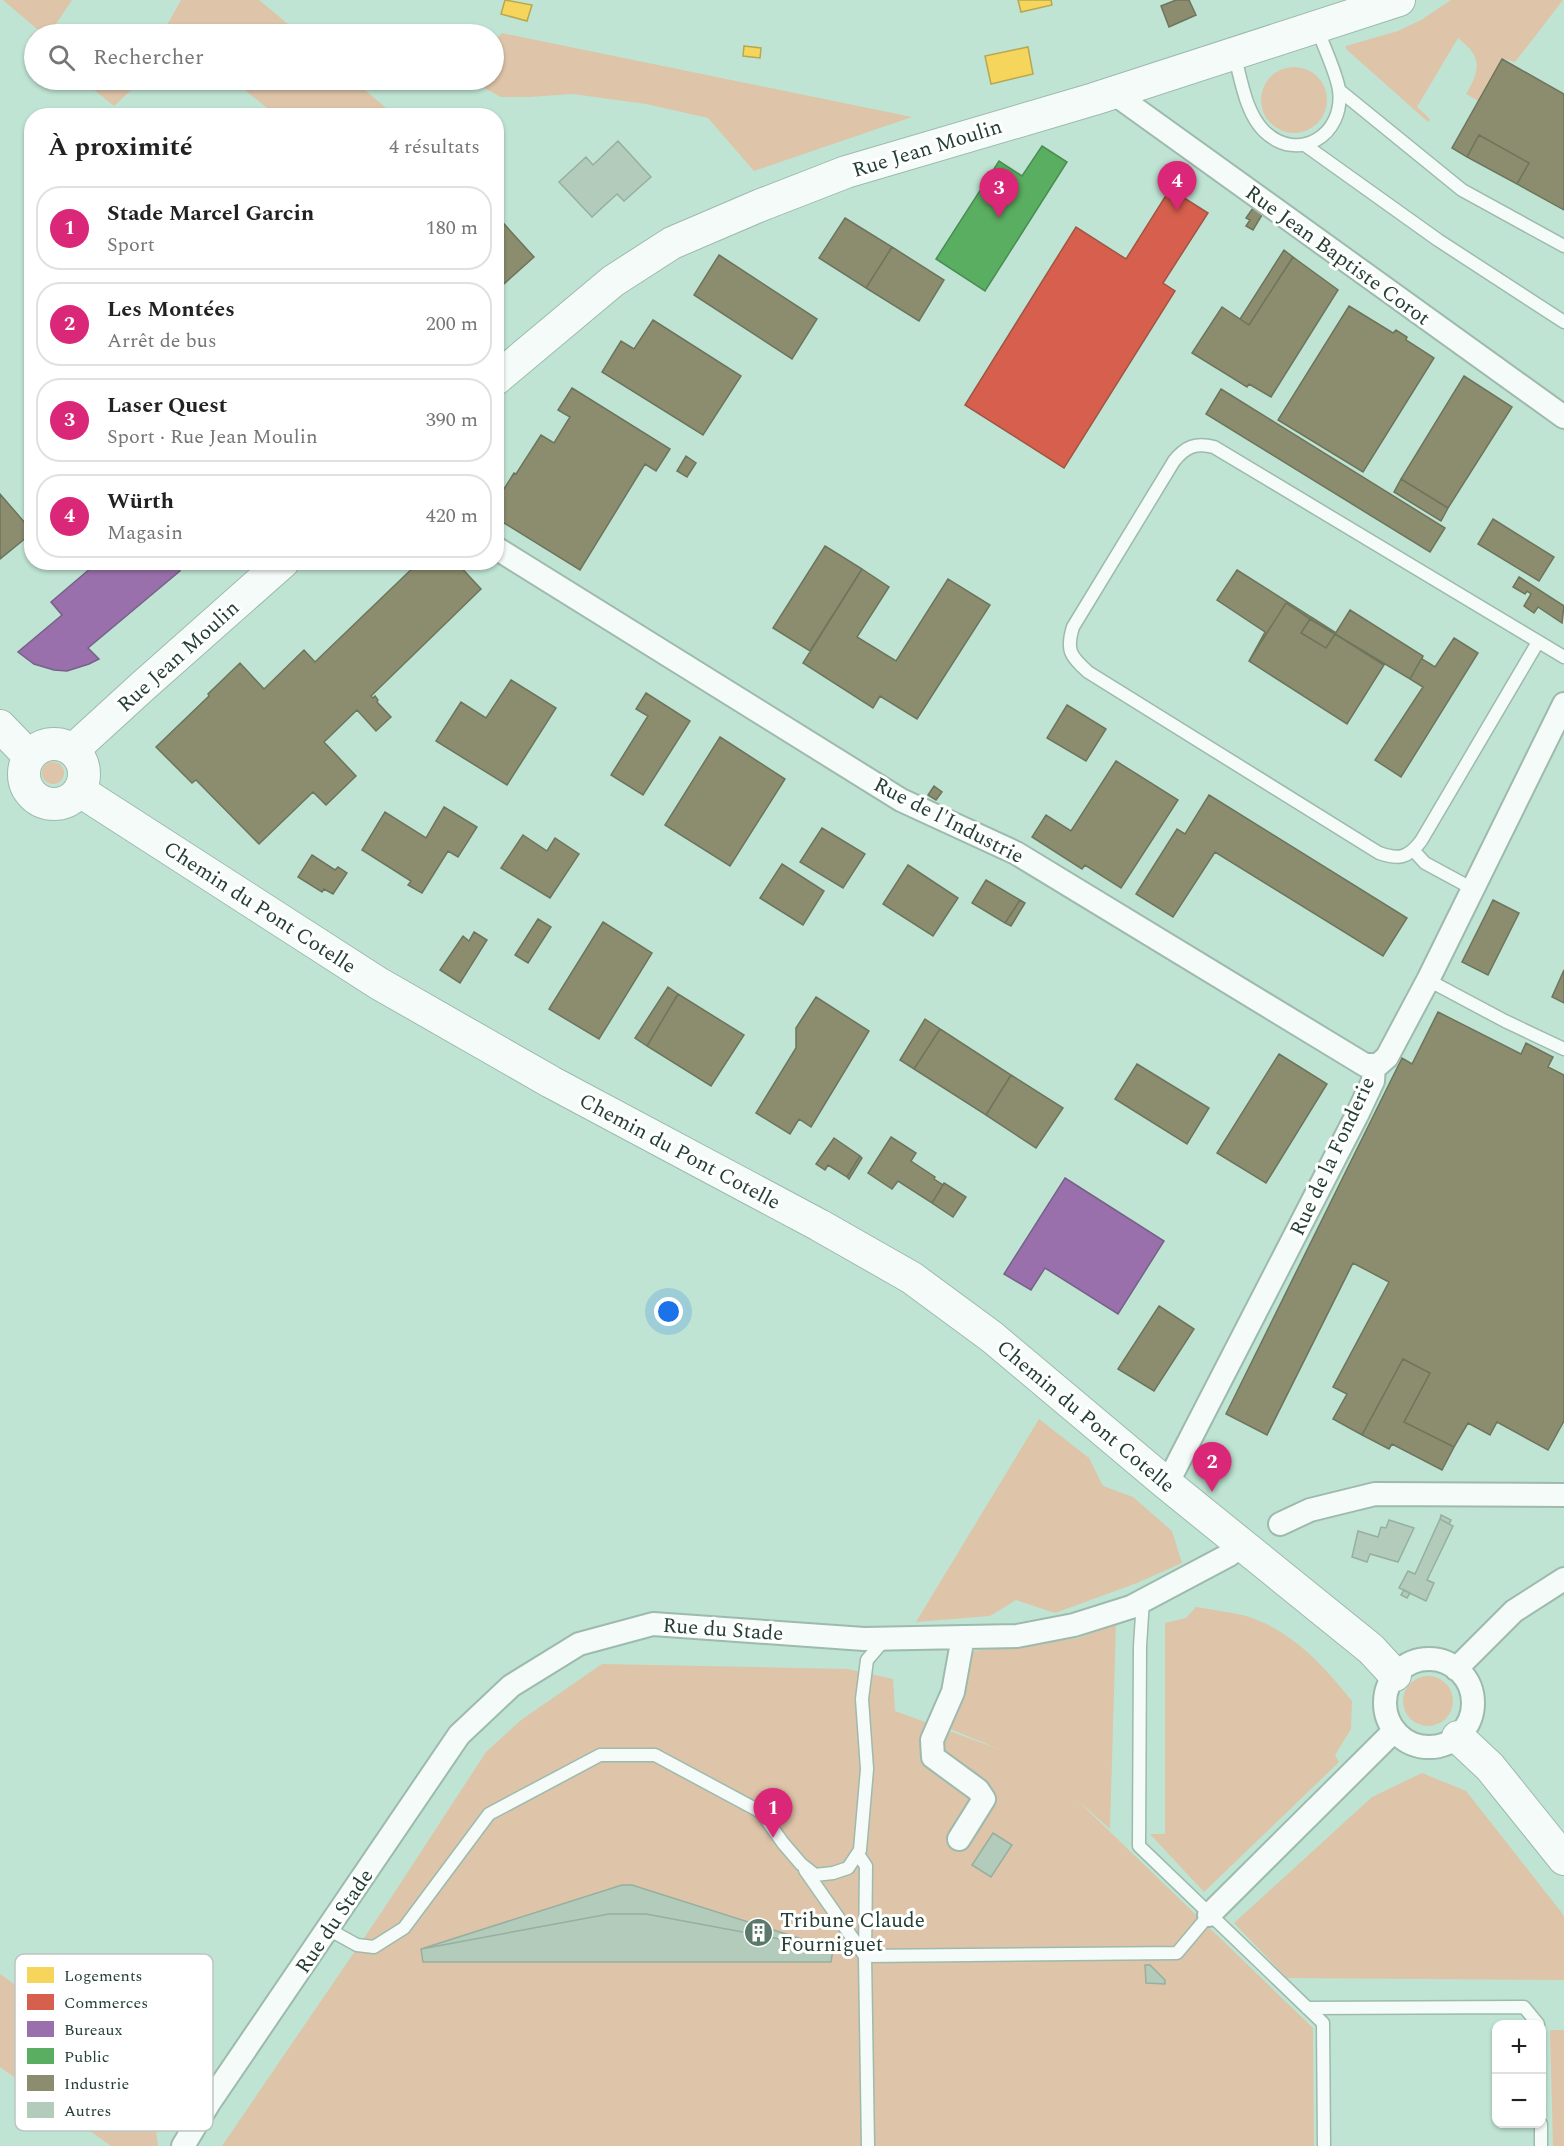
<!DOCTYPE html>
<html lang="fr">
<meta charset="utf-8">
<style>
:root{--surface:#fff;--page:#f2f2f2;--text:#222;--muted:#767676;--line:#e0e0e0;--accent:#db2777}
body{margin:0;font-family:Spectral,serif;background:var(--page);color:var(--text)}
.controls{position:absolute;right:18px;bottom:18px;display:grid;overflow:hidden;border-radius:12px;box-shadow:0 2px 4px #0004}
.controls button{width:54px;height:54px;display:grid;place-items:center;padding:0;border:0;border-bottom:2px solid var(--line);background:var(--surface);color:var(--text);font:30px sans-serif}
.you{position:absolute;left:669px;top:1312px;width:21px;height:21px;margin:-15px;border:4px solid #fff;border-radius:50%;background:#1a73e8;box-shadow:0 0 0 9px #1a73e833}
.badge{display:grid;place-items:center;width:39px;height:39px;border-radius:50%;background:var(--accent);color:#fff;font-size:20px;font-weight:700}
.pin{position:absolute;translate:-50% -50px;filter:drop-shadow(0 2px 3px #0008)}
.pin::after{content:'';position:absolute;top:32px;width:21px;height:18px;background:inherit;clip-path:polygon(0 0,100% 0,50% 100%)}
.list{margin:0;padding:0;list-style:none}
h2{display:flex;justify-content:space-between;align-items:center;height:78px;margin:0;padding:0 24px;font-size:26px}
h2 small{font-size:20px;font-weight:400;color:var(--muted)}
.list li{display:grid;grid-template-columns:39px 1fr auto;gap:18px;align-items:center;box-sizing:border-box;height:84px;margin:0 12px 12px;padding:0 12px;border:2px solid var(--line);border-radius:24px}
.list b{display:block;font-size:22px;white-space:nowrap}
.list p{margin:0;font-size:20px;white-space:nowrap;color:var(--muted)}
.list em{font-size:20px;font-style:normal;color:var(--muted)}
.icon{flex:none;width:33px;height:33px;fill:none;stroke:currentColor;stroke-width:2;stroke-linecap:round;stroke-linejoin:round}
.map{position:relative;flex:none;width:1564px;height:2146px;overflow:hidden}
.search{position:absolute;background:var(--surface);box-shadow:0 2px 4px #0004;left:24px;top:24px;width:480px;height:66px;display:flex;align-items:center;gap:15px;box-sizing:border-box;padding:0 21px;border-radius:33px;color:var(--muted);font-size:22px}
.panel{position:absolute;background:var(--surface);box-shadow:0 2px 4px #0004;left:24px;top:108px;width:480px;height:462px;border-radius:24px}
.map>svg:first-child{display:block}
</style>
<div class="map">
<svg width="1564" height="2146" viewBox="0 0 1564 2146">
<rect width="100%" height="100%" fill="#bfe4d3"/>
<!-- green -->
<path fill="#dec4a9" d="M3,0H72L50,33L52,34H34V40L30,36L38,30Z
M181,0H259L300,34H162Z
M1451,0H1563L1515,62L1504,59L1480,102L1466,94C1481,68 1482,57 1458,38L1417,107L1430,119L1428,122L1346,49V46L1398,31L1421,20Z
M502,33L912,117L754,171L708,118L646,104L573,94L529,97H501L477,84L475,80H494V41Z
M1261 100a33 33 0 1 1 66 0a33 33 0 1 1-66 0Z
M82,80H142L114,106Z
M232,80H353L391,112L387,116L276,115Z
M42 773a11 11 0 1 1 22 0a11 11 0 1 1-22 0Z
M1039,1419L1089,1458L1103,1486L1133,1497L1172,1531L1182,1563L1137,1583L1055,1613L1016,1600L990,1616L916,1622Z
M1196,1607C1212,1610 1230,1612 1246,1616C1293,1631 1323,1665 1352,1701L1351,1729L1335,1755L1339,1762L1204,1892L1150,1834H1165V1623L1186,1618Z
M1116,1624L1110,1829L1074,1797L1313,2028L1314,2146H222L383,1910L486,1752L521,1720L602,1664L847,1669L893,1679L895,1711L1001,1750L948,1728L974,1651L1079,1638Z
M1403 1701a25 25 0 1 1 50 0a25 25 0 1 1-50 0Z
M1422,1773L1466,1791L1562,1913L1564,1917V1980L1287,1978L1234,1923L1372,1797Z
M0,1974L179,2101L156,2130L158,2146H111L0,2067Z
M1550,2030H1564V2146H1553Z"/>
<!-- homes -->
<path fill="#f6d55c" stroke="#b7a850" stroke-width="1.5" d="M505,0L532,5L527,21L501,14Z
M1018,0H1051L1052,5L1021,12Z
M744,46L761,48L760,58L743,56Z
M1028,47L1033,74L991,84L985,56Z"/>
<!-- shops -->
<path fill="#d6604d" stroke="#a15645" stroke-width="1.5" d="M1170,189L1208,213L1163,283L1175,291L1064,468L965,405L1076,227L1126,259Z"/>
<!-- offices -->
<path fill="#9970ab" stroke="#766187" stroke-width="1.5" d="M98,562H173L180,571L88,648L99,659L89,664L67,671L54,670L34,664L18,652L62,615L51,602Z
M1065,1178L1164,1241L1118,1314L1045,1268L1031,1290L1004,1274Z"/>
<!-- public -->
<path fill="#5aae61" stroke="#4a8d53" stroke-width="1.5" d="M1042,146L1067,162L985,291L936,259L999,161L1022,176Z"/>
<!-- industry -->
<path fill="#8c8c6e" stroke="#6d755c" stroke-width="1.5" d="M1176,0H1189L1196,15L1169,27L1161,6Z
M1502,59L1564,94V210L1517,184L1529,163L1479,135L1467,157L1452,148Z
M1479,135L1529,163L1517,184L1467,157Z
M1253,208L1262,215L1253,230L1246,226L1250,220L1246,218Z
M496,215L534,257L496,291Z
M845,218L892,247L866,288L819,258Z
M892,247L944,280L919,321L866,288Z
M1284,250L1293,257L1249,325L1240,319Z
M719,255L817,319L792,359L694,295Z
M1293,257L1338,290L1271,397L1249,384L1247,387L1192,353L1222,307L1249,325Z
M1349,306L1393,333L1396,330L1407,337L1406,340L1434,358L1363,472L1278,420Z
M653,320L741,376L703,435L602,372L621,341L634,349Z
M1464,376L1512,407L1448,508L1401,479Z
M572,388L670,449L656,471L645,464L580,570L496,518V485L504,489L514,473L516,474L541,435L554,443L570,417L558,410Z
M1221,389L1445,528L1430,552L1206,414Z
M686,456L696,463L687,477L677,471Z
M1401,479L1448,508L1441,521L1394,492Z
M0,494L32,531V533L0,559Z
M1493,519L1554,557L1539,581L1478,544Z
M825,546L862,569L810,651L773,628Z
M419,562H456L481,589L371,696L373,698L375,696L378,700L377,702L391,717L376,731L357,710L324,742L356,776L326,805L313,792L259,844L196,780L192,783L156,747L209,696L208,694L240,663L264,689L304,650L315,662Z
M862,569L889,587L857,637L896,661L948,579L990,605L917,719L880,696L873,708L803,663Z
M1237,570L1311,617L1310,619L1286,603L1249,661L1265,632L1217,600Z
M1519,577L1564,606L1562,623L1538,607L1534,613L1524,606L1531,594L1527,591L1525,594L1513,587Z
M1286,603L1310,619L1301,633L1326,648L1335,634L1384,665L1347,724L1249,661Z
M1350,610L1423,656L1410,679L1335,634Z
M1311,617L1336,633L1335,634L1310,619Z
M1310,619L1335,634L1326,648L1301,633Z
M1454,638L1478,653L1401,777L1375,760L1423,687L1410,679L1423,656L1422,659L1435,667Z
M511,680L556,708L507,785L436,741L461,702L486,718Z
M646,693L690,721L643,795L611,775L648,716L636,709Z
M1067,705L1106,729L1086,761L1047,738Z
M720,737L785,779L730,866L665,825Z
M1116,761L1178,800L1121,888L1085,865L1082,869L1032,837L1046,815L1071,831Z
M934,786L942,792L936,800L928,795Z
M1209,795L1407,918L1383,956L1215,852L1173,917L1136,894L1177,829L1185,834Z
M444,807L477,827L458,857L448,851L422,893L408,885L411,881L362,850L385,812L426,838Z
M822,828L865,854L843,888L800,862Z
M523,835L547,851L555,838L579,854L550,898L501,868Z
M312,855L335,870L338,867L347,873L333,894L324,889L322,892L298,877Z
M782,864L824,891L803,925L760,898Z
M908,865L958,898L933,936L883,904Z
M986,880L1020,900L1005,923L972,903Z
M1020,900L1025,903L1011,926L1005,923Z
M1493,900L1519,913L1488,975L1462,962Z
M538,919L551,927L528,963L515,955Z
M603,922L652,953L599,1039L549,1009Z
M474,932L487,940L460,983L440,970L463,936L469,941Z
M1564,970V1003L1552,997Z
M668,987L678,994L647,1046L635,1038Z
M678,994L744,1035L711,1086L647,1046Z
M816,997L869,1031L811,1127L799,1119L790,1134L756,1113L796,1048V1028Z
M1438,1012L1521,1054L1526,1043L1553,1057L1548,1067L1564,1075V1421L1548,1450L1497,1422L1490,1435L1468,1423L1454,1447L1404,1422L1430,1373L1403,1359L1362,1435L1333,1419L1347,1394L1333,1387L1389,1282L1353,1263L1267,1435L1226,1414L1402,1058L1412,1064Z
M925,1019L940,1029L914,1069L900,1060Z
M940,1029L1011,1075L986,1115L914,1069Z
M1279,1054L1327,1084L1266,1183L1217,1153Z
M1137,1064L1209,1108L1187,1144L1115,1099Z
M1011,1075L1063,1108L1036,1148L986,1115Z
M891,1137L916,1153L911,1161L935,1177L934,1179L943,1185L932,1203L898,1181L892,1189L868,1173Z
M834,1138L860,1156L847,1177L828,1165L825,1170L816,1164Z
M860,1156L862,1158L849,1179L847,1177Z
M944,1183L966,1197L953,1217L932,1203Z
M1159,1306L1194,1329L1154,1391L1118,1369Z
M1403,1359L1430,1373L1404,1422L1454,1447L1442,1470L1392,1444L1389,1449L1362,1435Z"/>
<!-- building -->
<path fill="#b2cbbb" stroke="#96af9f" stroke-width="1.5" d="M618,141L651,177L624,201L617,194L592,217L559,182L586,157L593,165Z
M1441,1515L1451,1520L1449,1524L1440,1519Z
M1440,1519L1453,1526L1427,1580L1434,1583L1426,1601L1399,1588L1408,1571L1415,1574Z
M1389,1520L1414,1528L1398,1562L1370,1554L1367,1562L1352,1557L1358,1531L1378,1537L1381,1527L1386,1528Z
M1404,1590L1410,1593L1407,1598L1401,1595Z
M993,1833L1012,1845L991,1877L972,1865Z
M622,1885H632L833,1949L646,1914H609L421,1949Z
M609,1914H646L833,1949L831,1962H423L421,1949Z
M1145,1965H1150L1165,1980V1984L1146,1983Z"/>
<g fill="none" stroke-linecap="round" stroke-linejoin="round">
<defs>
<path id="lane" d="M1234,54C1241,78 1245,112 1264,131C1298,164 1345,135 1339,90C1337,74 1323,45 1317,28
M1339,90L1462,190L1564,246
M1305,145L1438,240L1564,322
M1538,642L1421,841C1408,858 1399,860 1379,853L1088,672C1070,656 1066,650 1073,627L1174,461C1185,447 1196,442 1214,447L1564,657
M1414,851L1425,863L1473,889
M1428,980L1505,1021L1564,1049
M1143,1600L1140,1646L1139,1846L1323,2023L1324,2146
M858,1854L866,1866L865,1956L868,2146
M805,1870L865,1956L1177,1953L1209,1915
M328,1929L357,1945L374,1947L404,1928L489,1814L600,1755H655L761,1812L783,1843L801,1864L815,1875L833,1873L848,1868L860,1850L867,1769L862,1699L867,1660L885,1639
M1307,2008L1524,2007L1538,2024
M1541,2124V2146"/>
<path id="street" d="M1112,92L1564,417
M496,548L901,800L1016,853L1365,1065H1378L1387,1057L1428,980L1564,704
M1167,1484L1357,1115L1373,1081L1374,1065
M1280,1524L1310,1510L1375,1494L1564,1495
M1385 1703a44 44 0 1 1 88 0a44 44 0 1 1-88 0Z
M1456,1669L1514,1611L1564,1579
M959,1839L984,1799L978,1790L933,1757L932,1740L953,1692L963,1637
M1209,1915L1394,1731
M183,2146L209,2103L459,1735L511,1686L579,1644L653,1624L864,1639L1017,1636L1074,1625L1131,1607L1229,1555L1243,1545"/>
<path id="secondary" d="M496,379L613,281L672,243L761,205L846,172L1094,99L1399,0
M0,726L29,756
M24 774a30 30 0 1 1 60 0a30 30 0 1 1-60 0Z
M73,750L143,686L283,562
M80,791L378,983L551,1082L819,1225L912,1278L992,1337L1167,1484L1371,1649L1395,1675
M1458,1737L1490,1767L1564,1859"/>
</defs>
<!-- lane casing -->
<use href="#lane" stroke="#9dbaad" stroke-width="15"/>
<!-- street casing -->
<use href="#street" stroke="#9dbaad" stroke-width="26"/>
<!-- secondary casing -->
<use href="#secondary" stroke="#9dbaad" stroke-width="34"/>
<!-- lane -->
<use href="#lane" stroke="#f5fbf8" stroke-width="12"/>
<!-- street -->
<use href="#street" stroke="#f5fbf8" stroke-width="22"/>
<!-- secondary -->
<use href="#secondary" stroke="#f5fbf8" stroke-width="32"/>
</g>
<!-- icons -->
<defs>
<symbol id="building-disc" viewBox="-11 -11 22 22"><circle r="9.5" fill="#5a796b" stroke="#fff"/><path d="M-4-6H4V6H1V3H-1V6H-4ZM-2.5-4.3h1.7v1.8h-1.7ZM.8-4.3h1.7v1.8H.8ZM-2.5-1h1.7V.8h-1.7ZM.8-1h1.7V.8H.8Z" fill="#fff"/></symbol>
</defs>
<g fill-rule="evenodd">
<use href="#building-disc" x="742" y="1916" width="33" height="33"/>
</g>
<g text-anchor="middle" stroke-width="6" stroke-linejoin="round" paint-order="stroke">
<!-- street labels -->
<g font-size="21" fill="#243f33" stroke="#fff">
<text transform="translate(927 148) rotate(-17)" y="7">Rue Jean Moulin</text>
<text transform="translate(1338 255) rotate(36)" y="7">Rue Jean Baptiste Corot</text>
<text transform="translate(178 656) rotate(-42)" y="7">Rue Jean Moulin</text>
<text transform="translate(949 820) rotate(27)" y="7">Rue de l'Industrie</text>
<text transform="translate(260 907) rotate(33)" y="7">Chemin du Pont Cotelle</text>
<text transform="translate(680 1151) rotate(28)" y="7">Chemin du Pont Cotelle</text>
<text transform="translate(1332 1156) rotate(-65)" y="7">Rue de la Fonderie</text>
<text transform="translate(1086 1416) rotate(40)" y="7">Chemin du Pont Cotelle</text>
<text transform="translate(723 1629) rotate(4)" y="7">Rue du Stade</text>
<text transform="translate(334 1921) rotate(-56)" y="7">Rue du Stade</text>
</g>
<!-- poi labels -->
<g font-size="21" fill="#243f33" stroke="#fff" text-anchor="start">
<text x="780" y="1927">Tribune Claude<tspan x="780" dy="24">Fourniguet</tspan></text>
</g>
</g>
<!-- legend -->
<rect x="15" y="1954" width="198" height="177" rx="9" fill="#fff" stroke="#bdc5c2" stroke-width="1.5"/>
<rect x="27" y="1967" width="27" height="16" fill="#f6d55c"/>
<rect x="27" y="1994" width="27" height="16" fill="#d6604d"/>
<rect x="27" y="2021" width="27" height="16" fill="#9970ab"/>
<rect x="27" y="2048" width="27" height="16" fill="#5aae61"/>
<rect x="27" y="2075" width="27" height="16" fill="#8c8c6e"/>
<rect x="27" y="2102" width="27" height="16" fill="#b2cbbb"/>
<g font-size="16" fill="#243f33">
<text x="64" y="1981">Logements</text>
<text x="64" y="2008">Commerces</text>
<text x="64" y="2035">Bureaux</text>
<text x="64" y="2062">Public</text>
<text x="64" y="2089">Industrie</text>
<text x="64" y="2116">Autres</text>
</g>
</svg>
<div class="controls">
<button>+</button>
<button>−</button>
</div>
<div class="you"></div>
<div class="pin badge" style="left:773px;top:1838px">1</div>
<div class="pin badge" style="left:1212px;top:1492px">2</div>
<div class="pin badge" style="left:999px;top:218px">3</div>
<div class="pin badge" style="left:1177px;top:211px">4</div>
<div class="search"><svg class="icon" aria-label="search" viewBox="0 0 24 24"><circle cx="10" cy="10" r="6"/><path d="M15 15l6 6"/></svg>Rechercher</div>
<section class="panel">
<h2>À proximité<small>4 résultats</small></h2>
<ul class="list">
<li><span class="badge">1</span><div><b>Stade Marcel Garcin</b><p>Sport</p></div><em>180 m</em></li>
<li><span class="badge">2</span><div><b>Les Montées</b><p>Arrêt de bus</p></div><em>200 m</em></li>
<li><span class="badge">3</span><div><b>Laser Quest</b><p>Sport · Rue Jean Moulin</p></div><em>390 m</em></li>
<li><span class="badge">4</span><div><b>Würth</b><p>Magasin</p></div><em>420 m</em></li>
</ul>
</section>
</div>
